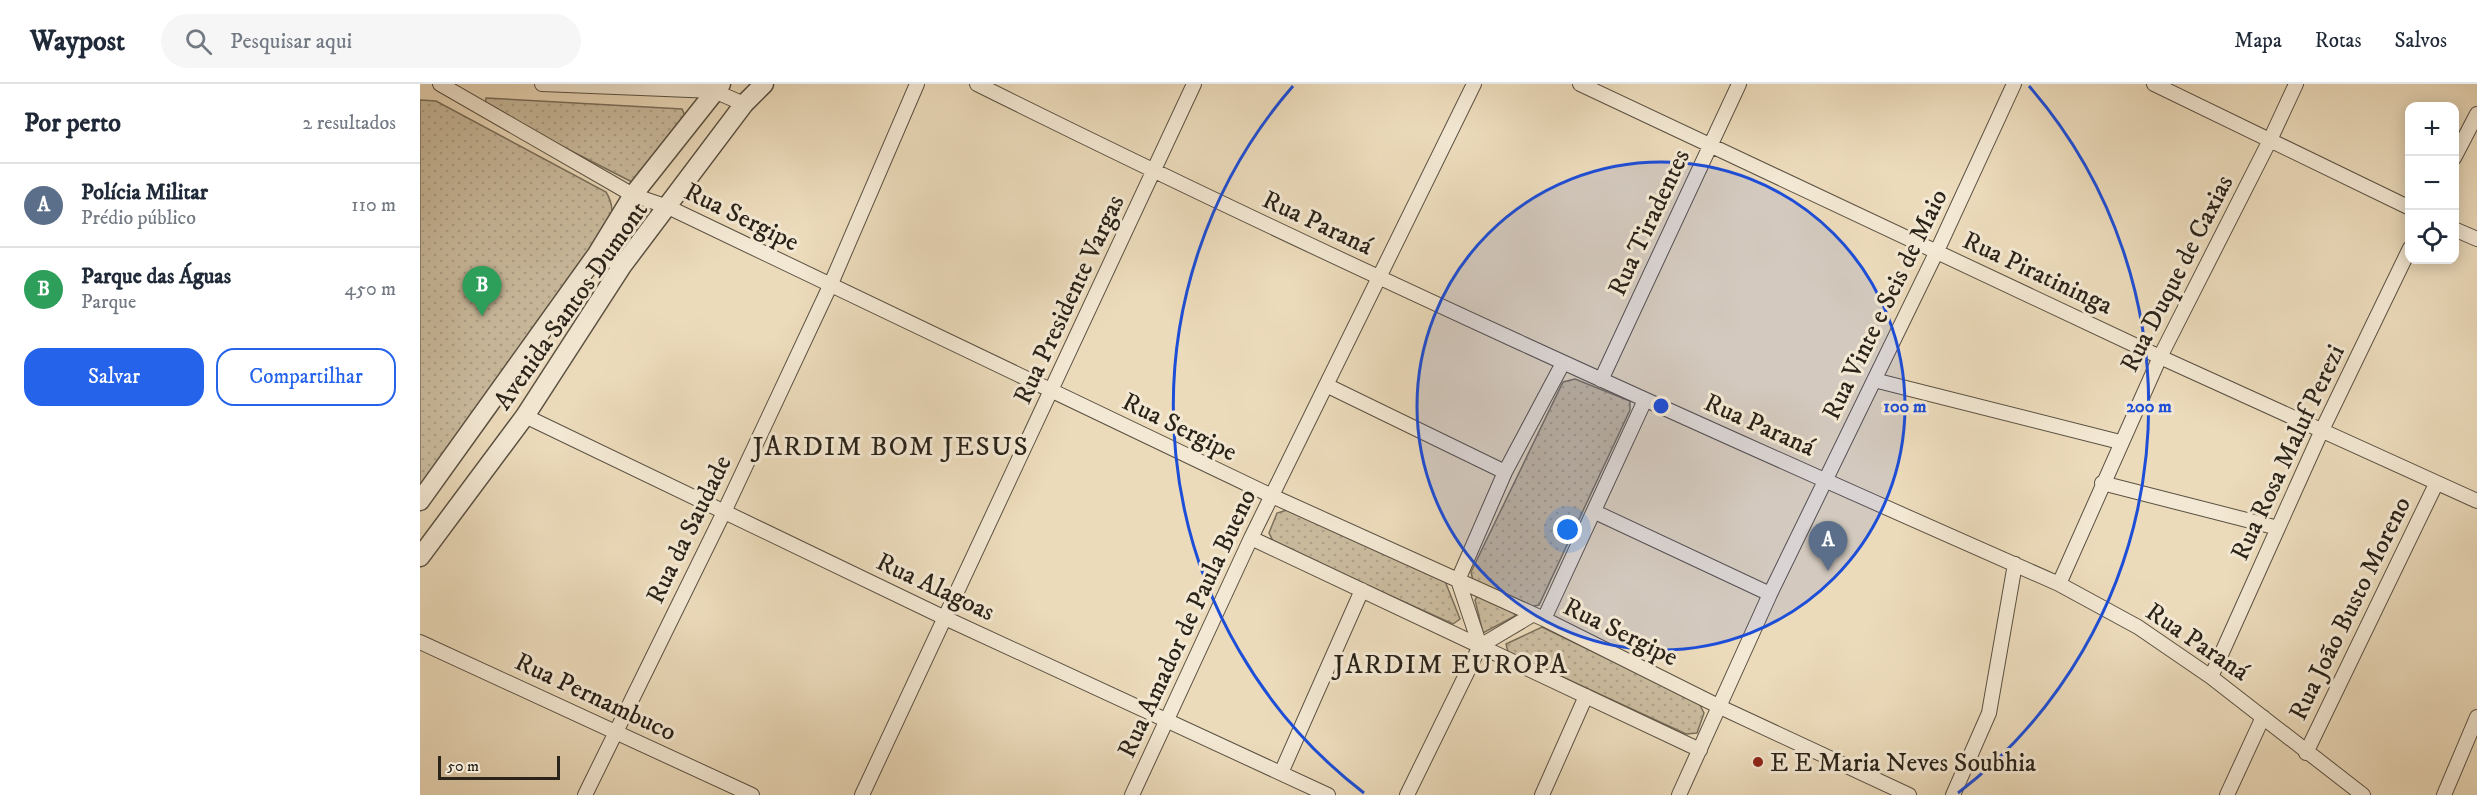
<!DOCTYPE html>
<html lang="pt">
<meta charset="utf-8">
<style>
:root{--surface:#fff;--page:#f6f6f7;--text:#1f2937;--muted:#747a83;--line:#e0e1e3;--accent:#2563eb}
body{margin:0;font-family:"IM FELL DW Pica",serif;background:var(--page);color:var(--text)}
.controls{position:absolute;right:18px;top:18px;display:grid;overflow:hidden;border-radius:12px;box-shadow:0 3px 15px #0003}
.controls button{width:54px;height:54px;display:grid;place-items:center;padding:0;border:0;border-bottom:2px solid var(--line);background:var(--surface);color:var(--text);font:30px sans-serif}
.scale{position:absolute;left:18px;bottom:15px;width:122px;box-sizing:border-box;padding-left:6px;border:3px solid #2a2319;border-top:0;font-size:16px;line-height:21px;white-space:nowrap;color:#2a2319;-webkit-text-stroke:4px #f3e8d3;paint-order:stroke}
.you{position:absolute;left:1148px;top:446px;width:21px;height:21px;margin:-15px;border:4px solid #fff;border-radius:50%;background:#1a73e8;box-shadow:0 0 0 9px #1a73e833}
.badge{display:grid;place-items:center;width:39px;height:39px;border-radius:50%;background:var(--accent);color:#fff;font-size:20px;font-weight:700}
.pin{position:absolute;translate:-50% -50px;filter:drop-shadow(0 2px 3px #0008)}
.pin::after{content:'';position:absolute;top:32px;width:21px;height:18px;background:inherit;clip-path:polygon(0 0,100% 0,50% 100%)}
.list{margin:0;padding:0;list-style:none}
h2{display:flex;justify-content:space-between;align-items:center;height:78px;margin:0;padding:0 24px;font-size:26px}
h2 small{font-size:20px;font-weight:400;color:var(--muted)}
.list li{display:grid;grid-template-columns:39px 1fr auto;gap:18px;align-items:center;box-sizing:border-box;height:84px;padding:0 24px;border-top:2px solid var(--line)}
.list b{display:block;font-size:22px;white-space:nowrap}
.list p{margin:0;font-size:20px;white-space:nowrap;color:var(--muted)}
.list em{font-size:20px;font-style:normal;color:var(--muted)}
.actions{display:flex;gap:12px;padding:18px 24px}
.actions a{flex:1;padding:14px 0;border:2px solid var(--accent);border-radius:18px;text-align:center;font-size:21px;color:var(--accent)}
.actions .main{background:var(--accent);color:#fff}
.icon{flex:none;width:33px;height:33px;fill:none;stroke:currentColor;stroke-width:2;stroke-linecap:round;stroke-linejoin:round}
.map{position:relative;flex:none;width:2057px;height:711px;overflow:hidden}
header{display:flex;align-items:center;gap:36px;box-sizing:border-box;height:84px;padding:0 30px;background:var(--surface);border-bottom:2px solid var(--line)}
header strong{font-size:28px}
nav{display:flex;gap:33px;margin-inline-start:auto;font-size:21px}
.search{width:420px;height:54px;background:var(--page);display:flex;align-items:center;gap:15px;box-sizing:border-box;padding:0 21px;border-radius:33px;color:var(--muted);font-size:22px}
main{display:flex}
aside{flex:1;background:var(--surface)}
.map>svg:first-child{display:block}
</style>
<header>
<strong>Waypost</strong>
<div class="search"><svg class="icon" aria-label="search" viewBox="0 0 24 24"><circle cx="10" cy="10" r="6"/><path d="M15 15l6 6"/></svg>Pesquisar aqui</div>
<nav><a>Mapa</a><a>Rotas</a><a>Salvos</a></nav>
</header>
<main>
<aside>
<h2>Por perto<small>2 resultados</small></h2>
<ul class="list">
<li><span class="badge" style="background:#5c6f8a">A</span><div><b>Polícia Militar</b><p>Prédio público</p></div><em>110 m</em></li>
<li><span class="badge" style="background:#2e9e5b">B</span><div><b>Parque das Águas</b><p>Parque</p></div><em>450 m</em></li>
</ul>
<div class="actions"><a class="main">Salvar</a><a>Compartilhar</a></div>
</aside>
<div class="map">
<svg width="2057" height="711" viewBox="0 0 2057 711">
<defs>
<pattern id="park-dots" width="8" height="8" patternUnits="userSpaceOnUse" patternTransform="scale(1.5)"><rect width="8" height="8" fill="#cbbc9f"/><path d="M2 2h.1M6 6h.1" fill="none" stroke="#aea188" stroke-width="1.8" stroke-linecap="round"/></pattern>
</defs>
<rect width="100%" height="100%" fill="#ecdbbb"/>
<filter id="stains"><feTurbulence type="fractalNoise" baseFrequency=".00333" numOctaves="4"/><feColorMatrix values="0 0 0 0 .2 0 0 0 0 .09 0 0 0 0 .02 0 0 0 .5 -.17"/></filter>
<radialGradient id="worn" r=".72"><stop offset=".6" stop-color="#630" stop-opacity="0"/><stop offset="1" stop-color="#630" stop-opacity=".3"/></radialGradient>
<!-- park -->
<path fill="url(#park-dots)" stroke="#7a705c" stroke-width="1.5" d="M66,14L262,25L265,32L212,98L71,26L65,23Z
M0,16L16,17L186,108C201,132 184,145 171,167L0,403Z
M1155,295L1210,317V326L1119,521L1110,523L1053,497L1051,488L1143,298Z
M867,426L1025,497L1040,535L1033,540L854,459L849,449L857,429Z
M1058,511L1094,527L1095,532L1063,549L1055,516Z
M1122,543L1279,619L1284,629L1277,649L1266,650L1088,568L1086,560Z"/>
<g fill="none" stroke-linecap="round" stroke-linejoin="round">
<defs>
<path id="minor" d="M20,0L213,111L248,123L852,412L1124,535L1300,623L1489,711
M122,0L294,7L324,20
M557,0C913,177 1276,340 1639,500L1718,543L1791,593L1943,711
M1160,0L1740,273L2057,417
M1734,0L1990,124
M2034,74L2057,30
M2034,145L2057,155
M177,170L202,182
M1181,296L1319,0
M1454,296L1700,358
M906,301L1085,388
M105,332L525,534L908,711
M1682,399L1858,444
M1175,428L1350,510
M831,454L1280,666
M1639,500L1740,273L1850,56L1876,0
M1124,535L1225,316
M0,558L332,711
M1060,562L1038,496L1085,388L1143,279
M1791,593L1902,346L1990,164
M1886,669L2016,400
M861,689L942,506
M165,711L304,428L410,202L497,0
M442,711L774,0
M712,711L831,454L1054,0
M987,711L1060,562L1112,531
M1122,711L1166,612
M1259,711L1350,510L1517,167L1594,0
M1533,711L1569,629L1595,480
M1807,711L1843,633
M2024,711L2057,633"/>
<path id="tertiary" d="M0,417L177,170L213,111L301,0
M0,473L105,332L202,182L324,20L344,0"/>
</defs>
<!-- minor casing -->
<use href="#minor" stroke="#5a5142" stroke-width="16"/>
<!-- tertiary casing -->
<use href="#tertiary" stroke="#5a5142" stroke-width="21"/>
<!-- minor -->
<use href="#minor" stroke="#f3e8d3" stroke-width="14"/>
<!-- tertiary -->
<use href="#tertiary" stroke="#f3e8d3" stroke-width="18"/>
</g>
<!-- distance rings -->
<circle cx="1241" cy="322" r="244" fill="#1d4ed8" fill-opacity=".12"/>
<g fill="none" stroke="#1d4ed8" stroke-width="3">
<circle cx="1241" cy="322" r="244"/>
<path d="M944 709A488 488 0 0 1 873 2M1609 2A488 488 0 0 1 1538 709"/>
</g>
<!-- markers -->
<circle fill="#8f2418" stroke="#f3e8d3" stroke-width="2" cx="1338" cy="678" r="6"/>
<g text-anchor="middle" stroke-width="6" stroke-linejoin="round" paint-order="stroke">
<!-- street labels -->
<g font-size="26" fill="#2a2319" stroke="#f3e8d3">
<text transform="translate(322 132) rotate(26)" y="9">Rua Sergipe</text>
<text transform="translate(898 138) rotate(25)" y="9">Rua Paraná</text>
<text transform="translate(1228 138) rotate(-65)" y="9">Rua Tiradentes</text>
<text transform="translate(1618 188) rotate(25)" y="9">Rua Piratininga</text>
<text transform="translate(1756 189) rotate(-63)" y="9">Rua Duque de Caxias</text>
<text transform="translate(648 215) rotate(-65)" y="9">Rua Presidente Vargas</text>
<text transform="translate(1464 220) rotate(-64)" y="9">Rua Vinte e Seis de Maio</text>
<text transform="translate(150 221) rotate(-55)" y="9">Avenida Santos Dumont</text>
<text transform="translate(1340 340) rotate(24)" y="9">Rua Paraná</text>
<text transform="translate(760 342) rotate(26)" y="9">Rua Sergipe</text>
<text transform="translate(1867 368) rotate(-65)" y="9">Rua Rosa Maluf Perezi</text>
<text transform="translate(268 445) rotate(-64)" y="9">Rua da Saudade</text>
<text transform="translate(516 502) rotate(25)" y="9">Rua Alagoas</text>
<text transform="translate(1929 524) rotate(-64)" y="9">Rua João Busto Moreno</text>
<text transform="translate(766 539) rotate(-65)" y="9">Rua Amador de Paula Bueno</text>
<text transform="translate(1201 547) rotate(26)" y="9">Rua Sergipe</text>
<text transform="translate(1778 557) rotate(34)" y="9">Rua Paraná</text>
<text transform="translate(176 612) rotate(25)" y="9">Rua Pernambuco</text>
</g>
<!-- poi labels -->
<g font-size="26" fill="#2a2319" stroke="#f3e8d3" text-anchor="start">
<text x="1350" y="687">E E Maria Neves Soubhia</text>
</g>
<!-- neighbourhood labels -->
<g font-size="27" letter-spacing="1.5" fill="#2a2319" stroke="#f3e8d3">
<text x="471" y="371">JARDIM BOM JESUS</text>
<text x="1031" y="589">JARDIM EUROPA</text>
</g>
</g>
<circle cx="1241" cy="322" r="9" fill="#1d4ed8" stroke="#f3e8d3" stroke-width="3"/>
<g font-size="18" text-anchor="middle" font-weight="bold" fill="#1d4ed8" stroke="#f3e8d3" stroke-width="6" stroke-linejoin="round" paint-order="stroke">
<text x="1485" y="328">100 m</text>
<text x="1729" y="328">200 m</text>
</g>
<rect width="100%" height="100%" filter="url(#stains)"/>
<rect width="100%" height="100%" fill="url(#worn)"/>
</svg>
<div class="controls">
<button>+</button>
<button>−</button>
<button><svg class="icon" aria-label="locate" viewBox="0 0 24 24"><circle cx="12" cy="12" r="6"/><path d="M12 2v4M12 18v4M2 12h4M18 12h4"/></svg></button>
</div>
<div class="scale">50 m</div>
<div class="you"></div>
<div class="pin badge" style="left:1408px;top:487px;background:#5c6f8a">A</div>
<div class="pin badge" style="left:62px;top:232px;background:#2e9e5b">B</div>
</div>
</main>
